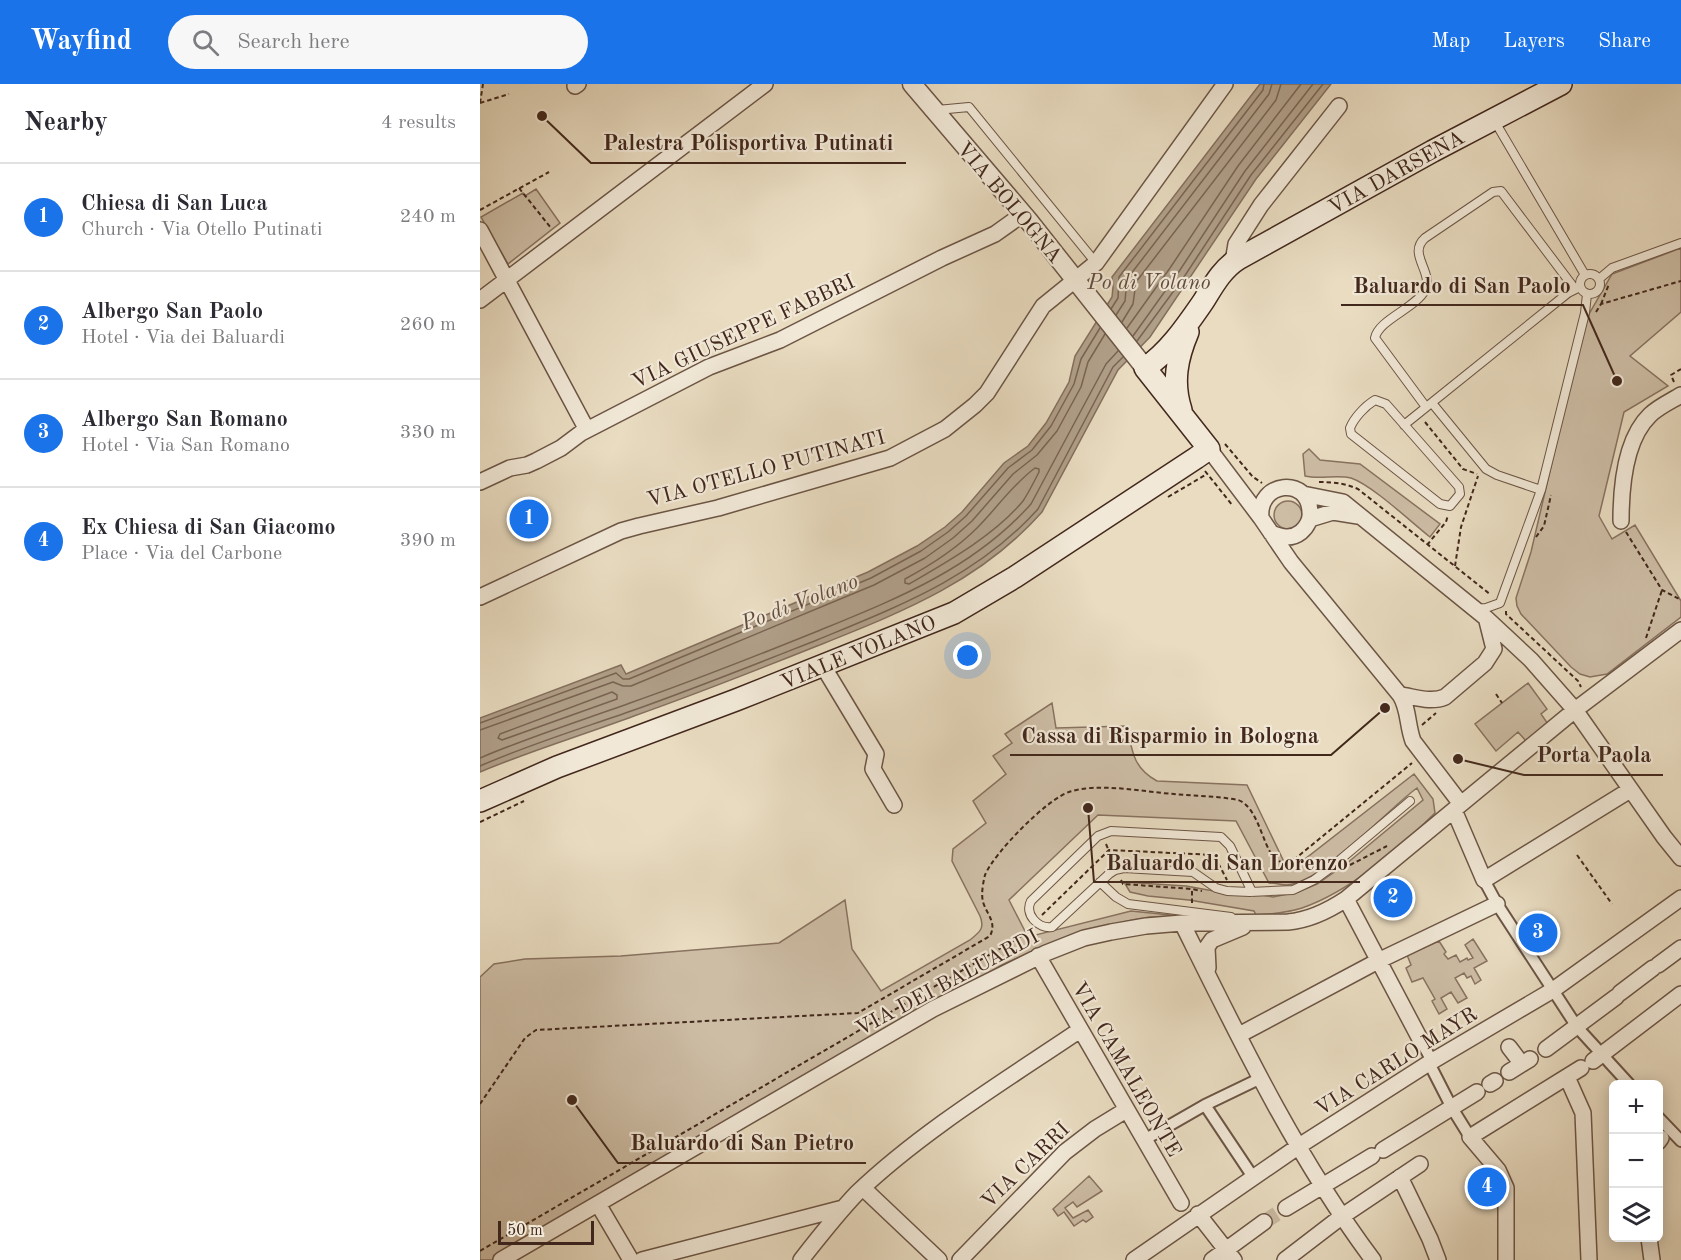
<!DOCTYPE html>
<meta charset="utf-8">
<style>
:root{--surface:#fff;--page:#f7f7f7;--text:#2b2b33;--muted:#7c7c81;--line:#e1e1e2;--accent:#1a73e8}
body{margin:0;font-family:"Old Standard TT",serif;background:var(--page);color:var(--text)}
.controls{position:absolute;right:18px;bottom:18px;display:grid;overflow:hidden;border-radius:9px;box-shadow:0 3px 15px #0003}
.controls button{width:54px;height:54px;display:grid;place-items:center;padding:0;border:0;border-bottom:2px solid var(--line);background:var(--surface);color:var(--text);font:30px sans-serif}
.scale{position:absolute;left:18px;bottom:15px;width:96px;box-sizing:border-box;padding-left:6px;border:3px solid #42281c;border-top:0;font-size:16px;line-height:21px;white-space:nowrap;color:#42281c;-webkit-text-stroke:4px #f1e8d7;paint-order:stroke}
.you{position:absolute;left:488px;top:572px;width:21px;height:21px;margin:-15px;border:4px solid #fff;border-radius:50%;background:#1a73e8;box-shadow:0 0 0 9px #1a73e833}
.badge{display:grid;place-items:center;width:39px;height:39px;border-radius:50%;background:var(--accent);color:#fff;font-size:20px;font-weight:700}
.pin{position:absolute;translate:-50% -50%;border:3px solid #fff;box-shadow:0 2px 6px #0006}
.list{margin:0;padding:0;list-style:none}
h2{display:flex;justify-content:space-between;align-items:center;height:78px;margin:0;padding:0 24px;font-size:26px}
h2 small{font-size:20px;font-weight:400;color:var(--muted)}
.list li{display:grid;grid-template-columns:39px 1fr auto;gap:18px;align-items:center;box-sizing:border-box;height:108px;padding:0 24px;border-top:2px solid var(--line)}
.list b{display:block;font-size:22px;white-space:nowrap}
.list p{margin:0;font-size:20px;white-space:nowrap;color:var(--muted)}
.list em{font-size:20px;font-style:normal;color:var(--muted)}
.icon{flex:none;width:33px;height:33px;fill:none;stroke:currentColor;stroke-width:2;stroke-linecap:round;stroke-linejoin:round}
.map{position:relative;flex:none;width:1201px;height:1176px;overflow:hidden}
header{display:flex;align-items:center;gap:36px;box-sizing:border-box;height:84px;padding:0 30px;background:var(--accent);color:#fff}
header strong{font-size:28px}
nav{display:flex;gap:33px;margin-inline-start:auto;font-size:21px}
.search{width:420px;height:54px;background:var(--page);display:flex;align-items:center;gap:15px;box-sizing:border-box;padding:0 21px;border-radius:33px;color:var(--muted);font-size:22px}
main{display:flex}
aside{flex:1;background:var(--surface)}
.map>svg:first-child{display:block}
</style>
<header>
<strong>Wayfind</strong>
<div class="search"><svg class="icon" aria-label="search" viewBox="0 0 24 24"><circle cx="10" cy="10" r="6"/><path d="M15 15l6 6"/></svg>Search here</div>
<nav><a>Map</a><a>Layers</a><a>Share</a></nav>
</header>
<main>
<aside>
<h2>Nearby<small>4 results</small></h2>
<ul class="list">
<li><span class="badge">1</span><div><b>Chiesa di San Luca</b><p>Church · Via Otello Putinati</p></div><em>240 m</em></li>
<li><span class="badge">2</span><div><b>Albergo San Paolo</b><p>Hotel · Via dei Baluardi</p></div><em>260 m</em></li>
<li><span class="badge">3</span><div><b>Albergo San Romano</b><p>Hotel · Via San Romano</p></div><em>330 m</em></li>
<li><span class="badge">4</span><div><b>Ex Chiesa di San Giacomo</b><p>Place · Via del Carbone</p></div><em>390 m</em></li>
</ul>
</aside>
<div class="map">
<svg width="1201" height="1176" viewBox="0 0 1201 1176">
<rect width="100%" height="100%" fill="#e9dcc1"/>
<filter id="stains"><feTurbulence type="fractalNoise" baseFrequency=".00333" numOctaves="4"/><feColorMatrix values="0 0 0 0 .2 0 0 0 0 .09 0 0 0 0 .02 0 0 0 .5 -.17"/></filter>
<radialGradient id="worn" r=".72"><stop offset=".6" stop-color="#630" stop-opacity="0"/><stop offset="1" stop-color="#630" stop-opacity=".3"/></radialGradient>
<!-- green -->
<path fill="#cdbda5" stroke="#887260" stroke-width="1.5" d="M56,105L80,139L28,180L1,133L43,109L45,112Z
M1201,164V228L1150,272L1188,302L1144,328L1119,432L1132,455L1155,441L1201,517V533L1127,590L1110,593L1100,590L1091,583L1041,530L1037,522L1036,514L1051,468L1105,237L1132,190Z
M829,365L840,376L880,380L960,440L950,453C931,438 892,401 871,394C856,390 841,396 825,392L823,370Z
M794 431a14 14 0 1 1 28 0a14 14 0 1 1-28 0Z
M1048,599L1067,625L1061,630L1068,640L1047,658L1038,648L1016,667L995,640Z
M572,619L576,644L647,642C652,667 653,684 677,697L767,701L807,784L821,778L934,690L953,715L955,729C918,765 871,807 822,824C807,829 792,830 776,831L774,827L709,816L668,812L650,808L644,798L706,802L745,809L775,810L793,813L818,808L837,800L866,780L943,716L937,704C905,727 845,797 807,801C802,801 795,799 789,799L756,737L618,731L529,816L548,853L651,827L740,836C711,833 680,830 652,836C607,845 564,862 522,881L16,1176H0V893L14,880L45,875L141,872L299,859L365,816L372,865L401,907L490,856C500,848 505,844 500,832L472,777L473,765L506,739L493,717L526,690L513,672L532,659L525,650Z
M993,855L1007,877L994,884L1001,896L995,900L991,892L987,894L984,889L975,894L987,914L978,919L971,908L961,914L967,925L959,930L952,917L955,915L943,894L932,898L926,884L931,881L927,871L959,857L966,868L964,870L968,875L976,871L980,878L987,874L988,876L993,874L985,861Z
M609,1092L622,1107L597,1123L593,1118L585,1124L593,1134L608,1126L613,1133L606,1138L603,1136L594,1142L584,1128L578,1132L573,1125Z"/>
<!-- water -->
<path fill="#b09f89" stroke="#846f5d" stroke-width="1.5" d="M780,0H851L776,95L670,253L638,286L562,428C500,498 422,528 337,562C277,586 216,610 154,632C103,651 50,667 0,688V634L141,581L146,590L388,488L437,462L465,443L482,428L524,379L548,362L566,339L589,298L595,272L632,213L633,203L632,193Z"/>
<g fill="none" stroke-linecap="round" stroke-linejoin="round">
<!-- shore -->
<path stroke="#796452" stroke-width="1.5" d="M631,225L638,214L639,193L783,6L784,0
M636,231L645,217L647,195L789,10L792,0
M642,238L653,220L656,198L796,16L801,0
M647,244L690,184L758,82L821,0
M653,252L698,189L765,87L833,0
M657,257L704,193L771,91L843,0
M555,384L559,385V388C554,398 549,408 543,417C515,451 467,478 429,500L425,499V495C451,481 476,465 497,444C517,424 532,401 555,384Z
M132,608L137,611V615L22,656L18,654L20,650Z
M0,639L136,589L143,595H149L391,494L441,467L468,448L486,432L528,384L552,366L571,342L594,300L601,275L620,244
M0,646L133,598L143,602H151L394,501L445,474L473,454L492,437L533,390L557,371L577,347L601,303L608,278L625,250
M0,674C49,653 100,637 150,619C213,597 276,572 338,547C416,515 493,485 551,420L626,280L638,267
M0,682C50,660 103,644 154,626C216,604 276,580 337,556C419,522 497,493 558,425L633,283L643,273"/>
<!-- minor-tunnel -->
<path stroke="#c8b8a0" stroke-width="15" stroke-dasharray="15 8" stroke-linecap="butt" d="M784,1138L806,1124"/>
<defs>
<path id="service" d="M457,26L489,23L616,179
M1014,36L1105,191
M1100 200a10 10 0 1 1 20 0a10 10 0 1 1-20 0Z
M1119,195L1132,184L1201,159
M895,316L906,320L979,403L980,410L970,422L960,420L871,350L870,344C874,334 885,322 895,316Z
M952,319L1006,385L1017,391L1061,406
M946,323L895,254C898,236 936,224 945,206C954,188 927,170 945,154L1013,108L1021,107L1095,205
M924,341L1088,209L1100,203
M996,525L1006,524L1020,519L1061,406L1105,229L1107,210
M620,798L636,813L648,820L751,833
M772,808L750,762L741,753L631,747L618,752L551,817C544,830 558,845 572,843L629,790L635,786L644,784L713,788L736,804L747,807L770,808L813,806L834,796L849,785L930,717"/>
<path id="pedestrian" d="M1004,796L1017,820L1097,943L1149,1000
M940,955L952,977
M949,979L972,1024L990,1053
M725,1021L773,1093
M1178,1033L1201,1057
M664,1056L725,1021L781,994"/>
<path id="minor" d="M95,2L98,0
M0,146L107,346
M753,178L756,160L781,121L859,22
M0,216L285,0
M729,365L781,434L811,478L920,611C929,625 927,641 933,657L981,720
M0,398L30,384L47,381L56,377L81,364L101,349L229,283L300,256L462,174L515,150L543,130
M823,410L863,418L1006,534L1051,576L1095,626L1184,753L1201,774
M781,434C777,397 829,392 830,428C831,435 827,443 821,448C811,456 801,453 791,449
M830,435L853,428L878,432
M1141,437C1141,404 1145,355 1170,331C1178,323 1191,317 1201,311
M0,513L141,447L159,442L238,424L410,374L465,345L495,321L507,309L563,222L616,179L745,0
M343,582L396,670L393,685L414,721
M920,611C935,613 951,619 965,613L1005,579L1014,565L1007,537
M974,726L1004,796L1150,706
M866,815L940,955
M702,839C759,954 816,1073 893,1176
M558,872L701,1119
M1178,881L1201,864
M728,884L727,863L732,856L763,843
M1140,909L1173,884
M759,951L898,877L1017,820
M1029,963L1042,980
M1066,965L1136,913
M1113,977L1201,910
M1029,988L1050,975
M1087,993L1103,1029L1109,1176
M1010,1000L1015,997
M1178,1058L1181,1054
M903,1066L997,1008
M920,1093L950,1155L958,1176
M383,1104L459,1176
M118,1120L151,1176
M806,1124L892,1072
M718,1130L754,1176
M1169,1154L1172,1176
M21,1176L453,925L566,869L604,854L631,848L666,842L702,839L808,838C830,836 848,827 866,815L1095,626L1201,546
M162,1176L363,1124
M321,1176C339,1153 357,1130 377,1109C442,1047 526,996 600,946
M480,1176L585,1068L615,1045L646,1026
M654,1176L819,1062L949,979L1073,906L1201,814
M732,1176L784,1138
M805,1176L861,1133L940,1080
M1026,1176V1104L1018,1086L990,1053L1101,984"/>
<path id="tertiary" d="M432,0L548,136L665,284"/>
<path id="secondary" d="M701,326C692,298 697,274 708,248
M0,717L77,683L256,616L474,529L535,493L716,374L729,365L665,284C689,268 707,241 723,218C733,202 742,185 758,175L953,67L1081,0"/>
</defs>
<!-- service casing -->
<use href="#service" stroke="#6c5545" stroke-width="10"/>
<!-- pedestrian casing -->
<use href="#pedestrian" stroke="#6c5545" stroke-width="14"/>
<!-- minor casing -->
<use href="#minor" stroke="#6c5545" stroke-width="18"/>
<!-- tertiary casing -->
<use href="#tertiary" stroke="#6c5545" stroke-width="21"/>
<!-- secondary casing -->
<use href="#secondary" stroke="#42281c" stroke-width="24"/>
<!-- path -->
<path stroke="#42281c" stroke-width="2" stroke-dasharray="4.5 3" stroke-linecap="butt" d="M0,19L29,10
M0,19L3,0
M39,104L71,144
M0,126L69,88
M1121,220L1129,200
M1116,228L1121,220L1201,197
M1194,298L1191,291L1201,285
M945,338L983,385L997,390
M745,360L773,393L782,399
M725,387L753,422
M839,398C853,398 864,399 878,405L1011,511
M688,413L727,390
M1146,448L1182,506L1201,516
M1056,453L1064,442L1071,411
M947,461L966,438L968,431
M975,482L981,443L998,392
M1026,527V530L1098,597L1101,603
M1166,554L1182,506
M1016,610L1022,619
M942,641L956,629
M0,738L44,717
M626,760L633,777
M1097,771L1132,820
M870,781L907,762
M726,785L735,773L747,796
M641,796L643,800L712,805L722,807
M712,819V804
M562,831L629,766L735,771V773
M551,847L555,858
M0,1020L45,954L56,946L378,929L510,852C517,838 507,831 503,818C501,810 503,799 505,791C514,769 567,715 589,708C619,698 663,708 694,710C715,712 737,712 758,716C782,724 783,776 802,778C807,779 812,776 816,774L932,679
M0,1167L550,847"/>
<!-- service -->
<use href="#service" stroke="#f1e8d7" stroke-width="8"/>
<!-- pedestrian -->
<use href="#pedestrian" stroke="#f1e8d7" stroke-width="10"/>
<!-- minor -->
<use href="#minor" stroke="#f1e8d7" stroke-width="15"/>
<!-- tertiary -->
<use href="#tertiary" stroke="#f1e8d7" stroke-width="18"/>
<!-- secondary -->
<use href="#secondary" stroke="#f1e8d7" stroke-width="21"/>
</g>
<g text-anchor="middle" stroke-width="4.5" stroke-linejoin="round" paint-order="stroke">
<!-- street labels -->
<g font-size="21" fill="#42281c" stroke="#f1e8d7">
<text transform="translate(916 88) rotate(-29)" y="7">VIA DARSENA</text>
<text transform="translate(530 118) rotate(50)" y="7">VIA BOLOGNA</text>
<text transform="translate(263 247) rotate(-25)" y="7">VIA GIUSEPPE FABBRI</text>
<text transform="translate(286 384) rotate(-15)" y="7">VIA OTELLO PUTINATI</text>
<text transform="translate(378 568) rotate(-22)" y="7">VIALE VOLANO</text>
<text transform="translate(467 898) rotate(-28)" y="7">VIA DEI BALUARDI</text>
<text transform="translate(916 977) rotate(-32)" y="7">VIA CARLO MAYR</text>
<text transform="translate(647 985) rotate(60)" y="7">VIA CAMALEONTE</text>
<text transform="translate(545 1081) rotate(-44)" y="7">VIA CARRI</text>
</g>
<!-- water labels -->
<g font-size="22" font-style="italic" fill="#634c3d" stroke="#f1e8d7">
<text x="669" y="205">Po di Volano</text>
<text transform="translate(319 517) rotate(-21)" y="8">Po di Volano</text>
</g>
</g>
<!-- callouts -->
<path fill="none" stroke="#42281c" stroke-width="2" d="M62 32L111 79H426M1137 297L1103 221H861M905 624L851 671H530M978 675L1044 691H1183M608 724L614 798H880M92 1016L138 1079H386"/>
<g fill="#42281c" stroke="#f1e8d7" stroke-width="2">
<circle cx="62" cy="32" r="6"/>
<circle cx="1137" cy="297" r="6"/>
<circle cx="905" cy="624" r="6"/>
<circle cx="978" cy="675" r="6"/>
<circle cx="608" cy="724" r="6"/>
<circle cx="92" cy="1016" r="6"/>
</g>
<g font-size="22" text-anchor="middle" font-weight="bold" fill="#42281c" stroke="#f1e8d7" stroke-width="4.5" stroke-linejoin="round" paint-order="stroke">
<text x="268" y="66">Palestra Polisportiva Putinati</text>
<text x="982" y="209">Baluardo di San Paolo</text>
<text x="690" y="659">Cassa di Risparmio in Bologna</text>
<text x="1114" y="678">Porta Paola</text>
<text x="747" y="786">Baluardo di San Lorenzo</text>
<text x="262" y="1066">Baluardo di San Pietro</text>
</g>
<rect width="100%" height="100%" filter="url(#stains)"/>
<rect width="100%" height="100%" fill="url(#worn)"/>
</svg>
<div class="controls">
<button>+</button>
<button>−</button>
<button><svg class="icon" aria-label="layers" viewBox="0 0 24 24"><path d="M12 4l9 5-9 5-9-5zM3 14l9 5 9-5"/></svg></button>
</div>
<div class="scale">50 m</div>
<div class="you"></div>
<div class="pin badge" style="left:49px;top:435px">1</div>
<div class="pin badge" style="left:913px;top:814px">2</div>
<div class="pin badge" style="left:1058px;top:849px">3</div>
<div class="pin badge" style="left:1007px;top:1103px">4</div>
</div>
</main>
